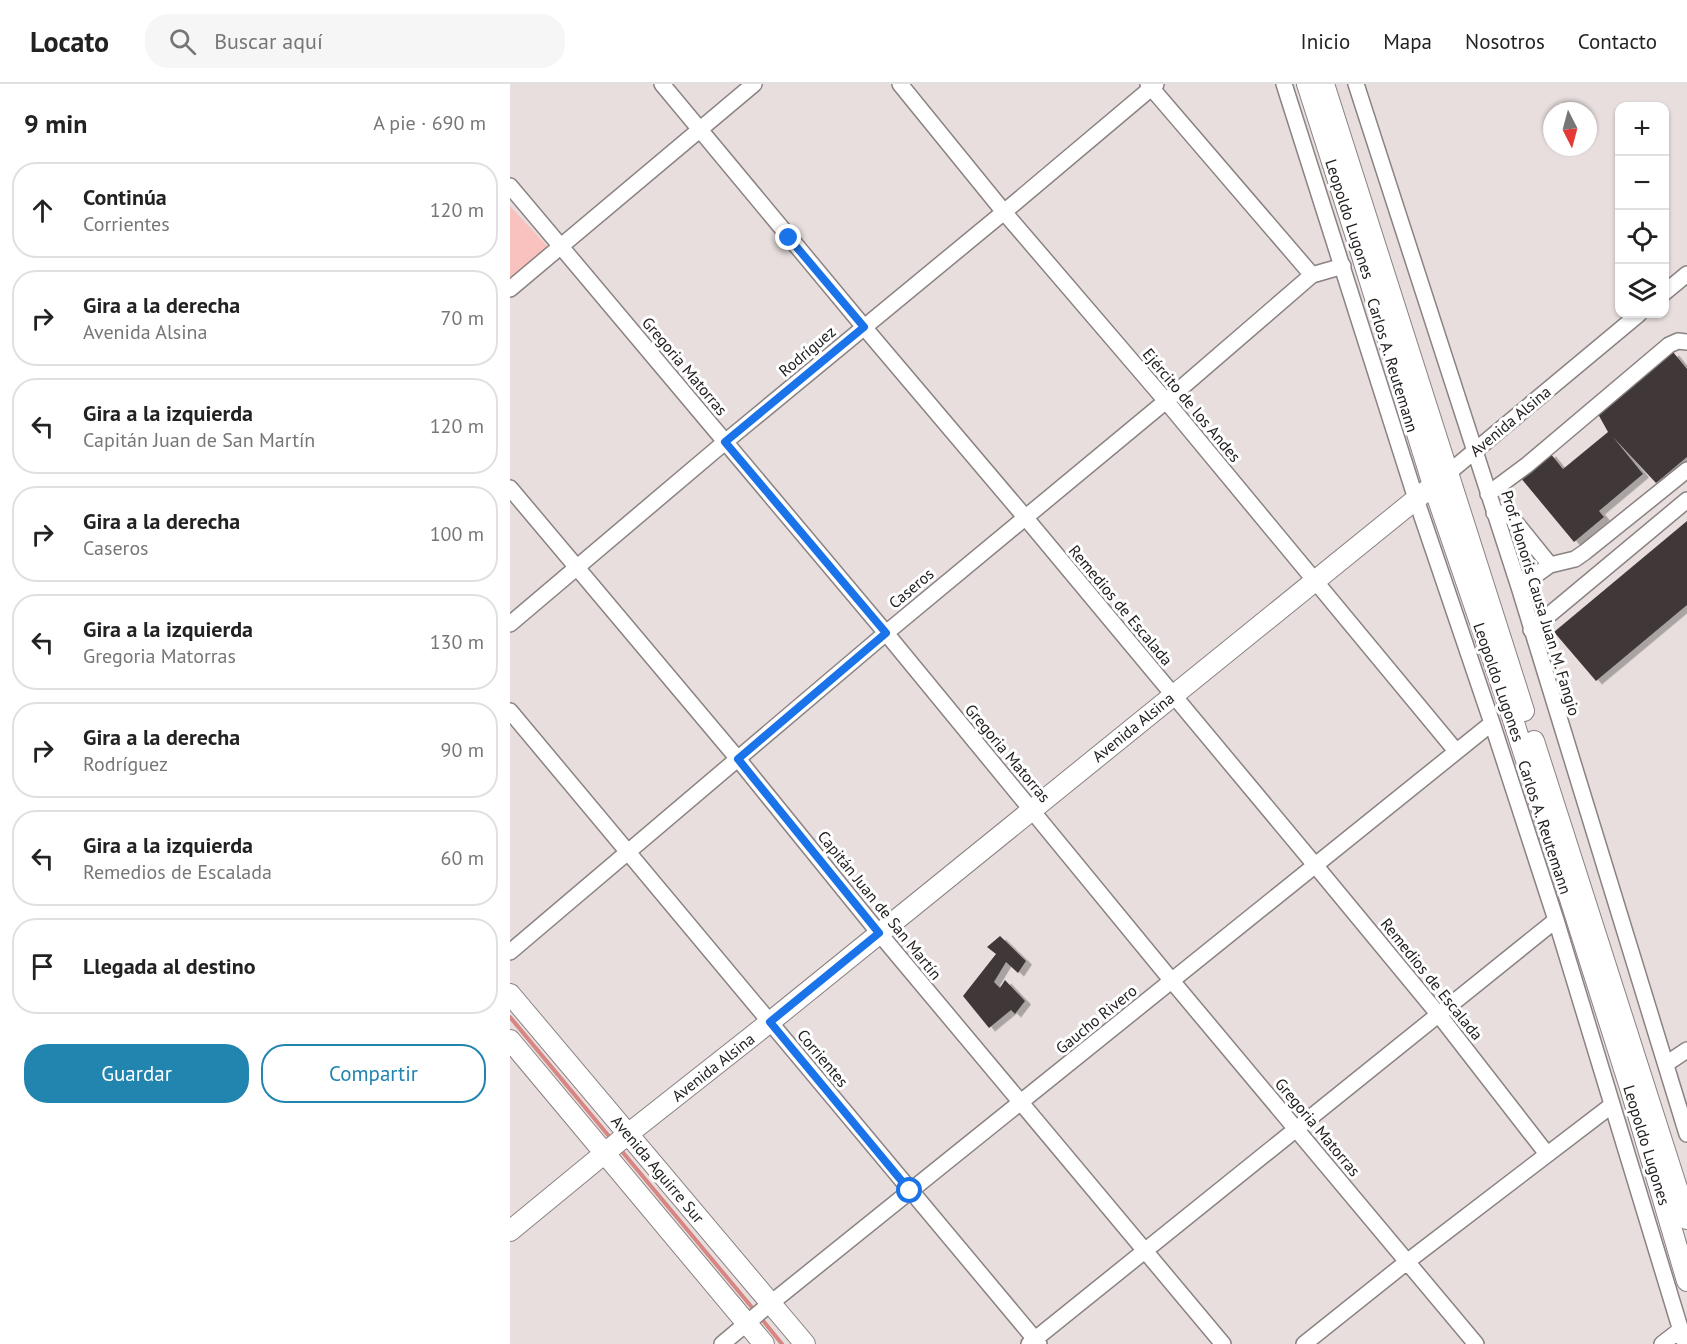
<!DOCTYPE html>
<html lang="es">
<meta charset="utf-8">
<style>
:root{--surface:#fff;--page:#f6f6f6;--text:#222;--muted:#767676;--line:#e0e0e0;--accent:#2185af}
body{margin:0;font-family:"PT Sans",sans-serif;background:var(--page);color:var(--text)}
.controls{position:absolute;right:18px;top:18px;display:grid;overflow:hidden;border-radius:12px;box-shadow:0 2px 4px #0004}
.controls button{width:54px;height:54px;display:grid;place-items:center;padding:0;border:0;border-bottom:2px solid var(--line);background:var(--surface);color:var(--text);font:30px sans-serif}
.compass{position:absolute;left:1033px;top:18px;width:54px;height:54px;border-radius:50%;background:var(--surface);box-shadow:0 2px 4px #0004;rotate:174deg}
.stop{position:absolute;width:18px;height:18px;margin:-14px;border:4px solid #1a73e8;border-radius:50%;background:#fff}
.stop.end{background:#1a73e8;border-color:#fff;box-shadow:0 2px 6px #0008}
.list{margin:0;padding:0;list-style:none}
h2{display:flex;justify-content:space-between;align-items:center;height:78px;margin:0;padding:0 24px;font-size:26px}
h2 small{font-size:20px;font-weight:400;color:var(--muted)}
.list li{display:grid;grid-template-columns:39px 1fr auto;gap:18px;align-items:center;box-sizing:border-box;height:96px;margin:0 12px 12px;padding:0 12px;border:2px solid var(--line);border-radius:24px}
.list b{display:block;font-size:22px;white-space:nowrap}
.list p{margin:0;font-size:20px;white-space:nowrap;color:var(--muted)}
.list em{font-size:20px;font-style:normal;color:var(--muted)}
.actions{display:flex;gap:12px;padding:18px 24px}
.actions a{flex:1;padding:14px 0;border:2px solid var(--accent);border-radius:24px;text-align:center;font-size:21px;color:var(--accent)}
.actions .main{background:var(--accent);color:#fff}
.icon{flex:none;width:33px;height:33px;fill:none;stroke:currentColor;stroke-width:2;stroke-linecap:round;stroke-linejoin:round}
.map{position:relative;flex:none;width:1177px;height:1260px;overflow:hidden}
header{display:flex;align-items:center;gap:36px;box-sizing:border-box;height:84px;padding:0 30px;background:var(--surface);border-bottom:2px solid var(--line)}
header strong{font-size:28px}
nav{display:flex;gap:33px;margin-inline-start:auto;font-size:21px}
.search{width:420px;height:54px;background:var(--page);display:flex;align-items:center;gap:15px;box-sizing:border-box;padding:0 21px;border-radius:24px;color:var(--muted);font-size:22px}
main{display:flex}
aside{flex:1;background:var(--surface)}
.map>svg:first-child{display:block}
</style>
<header>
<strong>Locato</strong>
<div class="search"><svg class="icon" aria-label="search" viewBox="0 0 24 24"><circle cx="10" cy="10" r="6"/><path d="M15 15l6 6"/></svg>Buscar aquí</div>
<nav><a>Inicio</a><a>Mapa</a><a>Nosotros</a><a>Contacto</a></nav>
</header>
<main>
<aside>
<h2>9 min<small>A pie · 690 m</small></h2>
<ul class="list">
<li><svg class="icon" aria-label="ahead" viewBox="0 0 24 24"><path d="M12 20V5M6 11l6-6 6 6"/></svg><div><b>Continúa</b><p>Corrientes</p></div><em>120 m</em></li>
<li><svg class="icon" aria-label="right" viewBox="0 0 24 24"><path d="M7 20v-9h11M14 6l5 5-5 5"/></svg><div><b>Gira a la derecha</b><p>Avenida Alsina</p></div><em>70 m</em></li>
<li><svg class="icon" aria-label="left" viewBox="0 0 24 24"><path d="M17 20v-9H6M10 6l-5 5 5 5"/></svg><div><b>Gira a la izquierda</b><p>Capitán Juan de San Martín</p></div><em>120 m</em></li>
<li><svg class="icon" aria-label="right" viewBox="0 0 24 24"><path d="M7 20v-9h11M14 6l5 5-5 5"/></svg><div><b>Gira a la derecha</b><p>Caseros</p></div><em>100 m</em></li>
<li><svg class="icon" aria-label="left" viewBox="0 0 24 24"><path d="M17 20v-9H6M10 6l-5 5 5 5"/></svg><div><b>Gira a la izquierda</b><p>Gregoria Matorras</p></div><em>130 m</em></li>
<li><svg class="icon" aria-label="right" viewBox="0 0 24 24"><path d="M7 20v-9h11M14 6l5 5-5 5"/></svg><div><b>Gira a la derecha</b><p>Rodríguez</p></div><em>90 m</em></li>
<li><svg class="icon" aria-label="left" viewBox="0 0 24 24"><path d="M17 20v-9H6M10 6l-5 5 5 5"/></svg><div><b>Gira a la izquierda</b><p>Remedios de Escalada</p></div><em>60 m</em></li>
<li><svg class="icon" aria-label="arrive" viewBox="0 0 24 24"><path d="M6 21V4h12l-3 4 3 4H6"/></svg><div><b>Llegada al destino</b></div></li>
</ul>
<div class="actions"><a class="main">Guardar</a><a>Compartir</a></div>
</aside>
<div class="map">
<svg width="1177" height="1260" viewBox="0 0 1177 1260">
<defs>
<filter id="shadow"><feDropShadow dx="6" dy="3.5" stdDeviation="0" flood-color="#0004"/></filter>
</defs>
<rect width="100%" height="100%" fill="#e7dedd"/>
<!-- green -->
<path fill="#f9c2bf" d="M0,122L38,163L0,194Z"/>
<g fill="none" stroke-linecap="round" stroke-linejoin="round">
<!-- stream -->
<path stroke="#d78683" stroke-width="4" d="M0,933L103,1057
M110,1065L245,1227
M250,1233L272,1260"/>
</g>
<!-- building -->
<path fill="#413939" filter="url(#shadow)" d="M1163,268L1177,285V373L1146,399L1103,353L1133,390L1089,427L1094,433L1064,458L1010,393L1040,369L1053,385L1098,348L1088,330Z
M1177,437V521L1086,597L1044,548Z
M490,852L516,877L508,889L496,878L484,898L490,904L495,896L515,917L505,930L501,926L479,944L453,912L486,870L477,863Z"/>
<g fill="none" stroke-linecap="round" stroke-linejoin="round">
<defs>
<path id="minor" d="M152,0L354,243L515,433L805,781L929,931L1037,1070
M390,0L494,128L656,317L946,667
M638,0L802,191
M774,0L906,415L982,639L1046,836L1175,1260
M846,0L1009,503L1177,1050
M0,102L376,549L662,897L966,1260
M0,205L244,0
M1154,209L1177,190
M937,390L1129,230
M0,404L228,675L369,849L713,1260
M978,410L1017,381L1159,261L1168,257L1177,258
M984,429H998L1040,481
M1009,503L1040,481L1065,475L1075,468L1177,386
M0,540L215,358L494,128L646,0
M1021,546L1177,416
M0,627L529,1260
M0,868L376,549L656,317L802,191L833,182
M1156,980L1177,966
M212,1260L261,1219L982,639
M519,1260L1046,836
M794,1260L898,1177L1102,1021
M1152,1260L1170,1246"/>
<path id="major" d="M797,0L847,156L923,401L1000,626L1121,1007L1177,1197
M814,0L1014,627
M1024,657L1177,1135
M0,910L295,1260
M0,956L254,1260
M0,1147L118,1050L260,938L937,390"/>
</defs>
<!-- minor casing -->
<use href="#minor" stroke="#8b8282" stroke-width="18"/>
<!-- major casing -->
<use href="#major" stroke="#8b8282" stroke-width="22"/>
<!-- minor -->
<use href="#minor" stroke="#fff" stroke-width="15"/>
<!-- major -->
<use href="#major" stroke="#fff" stroke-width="20"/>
</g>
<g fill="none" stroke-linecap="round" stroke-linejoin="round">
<!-- route -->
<path stroke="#1a73e8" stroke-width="8" d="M279,154L354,243L215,358L376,549L228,675L369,849L260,938L400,1107"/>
</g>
<g text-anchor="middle" stroke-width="6" stroke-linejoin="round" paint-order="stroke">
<!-- street labels -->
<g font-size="16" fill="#232020" stroke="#fff">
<text transform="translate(840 135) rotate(72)" y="6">Leopoldo Lugones</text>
<text transform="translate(297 267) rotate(-40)" y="6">Rodríguez</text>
<text transform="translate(883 281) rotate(73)" y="6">Carlos A. Reutemann</text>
<text transform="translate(175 282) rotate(50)" y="6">Gregoria Matorras</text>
<text transform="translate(682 321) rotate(50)" y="6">Ejército de los Andes</text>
<text transform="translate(1000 337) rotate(-40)" y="6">Avenida Alsina</text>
<text transform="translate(401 504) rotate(-40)" y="6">Caseros</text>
<text transform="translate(1031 519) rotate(73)" y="6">Prof. Honoris Causa Juan M. Fangio</text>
<text transform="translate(611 521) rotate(50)" y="6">Remedios de Escalada</text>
<text transform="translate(989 598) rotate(71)" y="6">Leopoldo Lugones</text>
<text transform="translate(623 643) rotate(-39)" y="6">Avenida Alsina</text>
<text transform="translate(498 669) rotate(50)" y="6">Gregoria Matorras</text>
<text transform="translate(1035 743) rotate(72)" y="6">Carlos A. Reutemann</text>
<text transform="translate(370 821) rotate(51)" y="6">Capitán Juan de San Martín</text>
<text transform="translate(922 895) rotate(51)" y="6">Remedios de Escalada</text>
<text transform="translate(586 935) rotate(-39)" y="6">Gaucho Rivero</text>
<text transform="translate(313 974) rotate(50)" y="6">Corrientes</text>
<text transform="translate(203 983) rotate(-38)" y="6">Avenida Alsina</text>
<text transform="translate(808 1043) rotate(50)" y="6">Gregoria Matorras</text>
<text transform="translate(1137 1061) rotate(73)" y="6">Leopoldo Lugones</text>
<text transform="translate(148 1085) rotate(50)" y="6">Avenida Aguirre Sur</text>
</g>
</g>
</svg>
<div class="controls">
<button>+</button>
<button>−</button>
<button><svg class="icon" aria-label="locate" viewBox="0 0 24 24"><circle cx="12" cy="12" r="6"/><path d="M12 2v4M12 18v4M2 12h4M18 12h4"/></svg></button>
<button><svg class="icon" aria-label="layers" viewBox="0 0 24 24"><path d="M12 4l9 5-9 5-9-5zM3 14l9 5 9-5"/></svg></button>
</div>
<svg class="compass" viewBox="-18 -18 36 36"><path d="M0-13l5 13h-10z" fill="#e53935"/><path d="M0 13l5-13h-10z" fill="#767676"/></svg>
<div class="stop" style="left:400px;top:1107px"></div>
<div class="stop end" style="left:279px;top:154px"></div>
</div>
</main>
